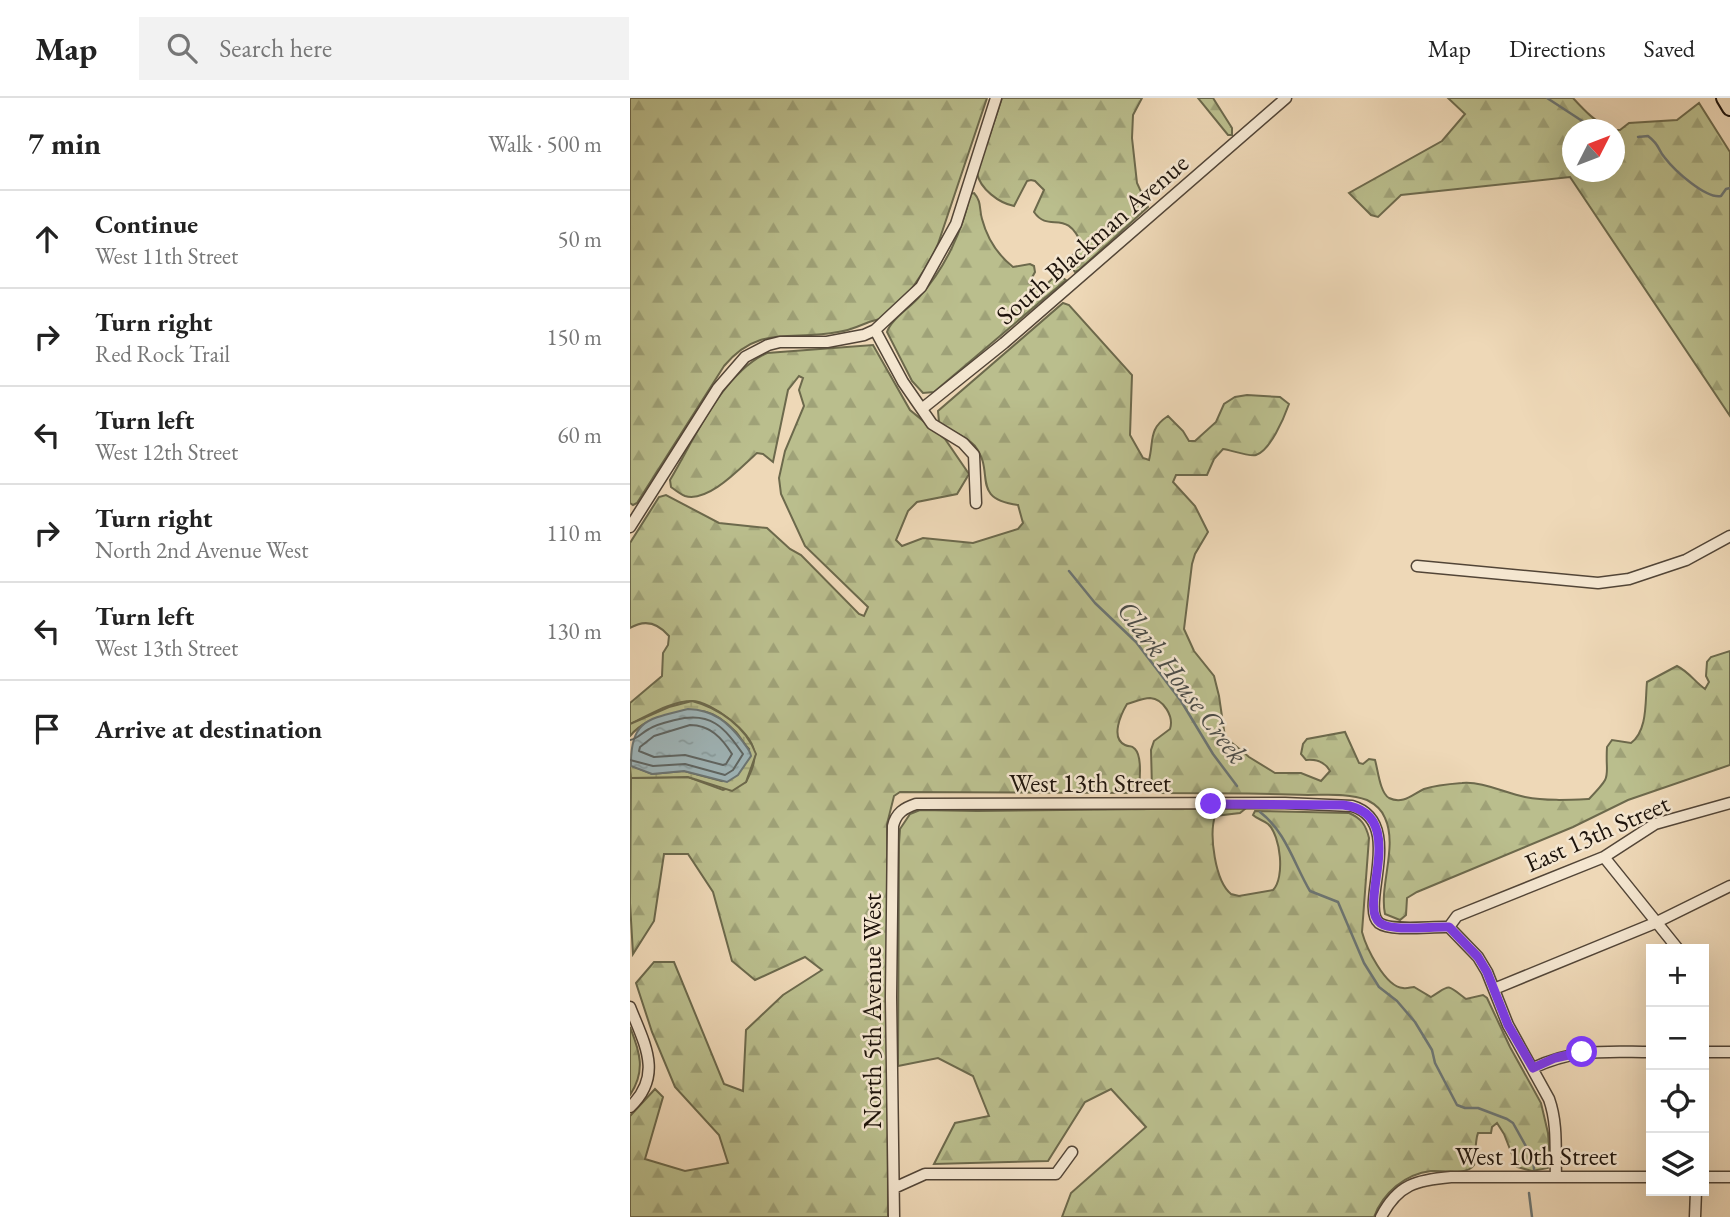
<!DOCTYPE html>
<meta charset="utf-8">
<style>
:root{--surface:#fff;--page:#f2f2f2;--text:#222;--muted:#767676;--line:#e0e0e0}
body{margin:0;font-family:"EB Garamond",serif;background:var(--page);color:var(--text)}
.controls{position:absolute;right:21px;bottom:21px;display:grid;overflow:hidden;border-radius:0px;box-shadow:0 7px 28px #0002}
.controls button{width:63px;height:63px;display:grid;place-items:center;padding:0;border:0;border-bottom:2px solid var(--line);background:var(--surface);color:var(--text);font:35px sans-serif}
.compass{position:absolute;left:932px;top:21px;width:63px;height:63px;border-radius:50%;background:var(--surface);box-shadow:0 7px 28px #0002;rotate:48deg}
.stop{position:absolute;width:21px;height:21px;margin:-16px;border:5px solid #7c3aed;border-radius:50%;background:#fff}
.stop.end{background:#7c3aed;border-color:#fff;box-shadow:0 2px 7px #0008}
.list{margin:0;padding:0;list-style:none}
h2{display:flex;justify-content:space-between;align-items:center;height:91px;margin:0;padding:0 28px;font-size:30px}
h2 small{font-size:23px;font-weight:400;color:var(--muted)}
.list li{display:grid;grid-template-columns:46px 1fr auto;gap:21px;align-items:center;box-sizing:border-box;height:98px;padding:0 28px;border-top:2px solid var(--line)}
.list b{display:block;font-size:26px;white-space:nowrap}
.list p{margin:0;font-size:23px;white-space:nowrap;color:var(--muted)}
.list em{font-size:23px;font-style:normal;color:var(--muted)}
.icon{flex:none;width:38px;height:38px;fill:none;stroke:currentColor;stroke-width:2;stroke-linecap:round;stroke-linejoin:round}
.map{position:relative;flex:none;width:1100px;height:1119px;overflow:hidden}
header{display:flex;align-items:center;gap:42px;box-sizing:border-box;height:98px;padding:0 35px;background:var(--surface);border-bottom:2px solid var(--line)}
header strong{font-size:33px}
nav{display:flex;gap:38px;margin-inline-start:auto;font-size:24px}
.search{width:490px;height:63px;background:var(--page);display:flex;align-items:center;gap:18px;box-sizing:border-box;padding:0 24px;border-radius:0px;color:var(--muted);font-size:26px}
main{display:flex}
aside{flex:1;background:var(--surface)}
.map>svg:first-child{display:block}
</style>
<header>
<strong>Map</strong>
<div class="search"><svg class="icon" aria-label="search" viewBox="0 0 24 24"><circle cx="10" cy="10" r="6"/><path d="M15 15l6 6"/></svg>Search here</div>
<nav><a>Map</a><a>Directions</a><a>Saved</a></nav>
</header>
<main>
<aside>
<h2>7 min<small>Walk · 500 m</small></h2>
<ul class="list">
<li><svg class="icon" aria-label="ahead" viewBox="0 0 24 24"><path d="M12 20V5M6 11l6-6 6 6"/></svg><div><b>Continue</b><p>West 11th Street</p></div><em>50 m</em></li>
<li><svg class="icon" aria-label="right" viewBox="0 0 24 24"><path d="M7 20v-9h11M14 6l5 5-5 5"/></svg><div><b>Turn right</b><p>Red Rock Trail</p></div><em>150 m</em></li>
<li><svg class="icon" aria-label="left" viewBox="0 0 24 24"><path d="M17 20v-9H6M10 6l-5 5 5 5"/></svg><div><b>Turn left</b><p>West 12th Street</p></div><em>60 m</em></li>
<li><svg class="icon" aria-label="right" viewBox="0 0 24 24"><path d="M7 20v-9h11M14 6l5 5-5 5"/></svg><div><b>Turn right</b><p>North 2nd Avenue West</p></div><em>110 m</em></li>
<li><svg class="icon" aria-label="left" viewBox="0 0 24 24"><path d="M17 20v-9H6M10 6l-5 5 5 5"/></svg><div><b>Turn left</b><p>West 13th Street</p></div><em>130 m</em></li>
<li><svg class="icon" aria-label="arrive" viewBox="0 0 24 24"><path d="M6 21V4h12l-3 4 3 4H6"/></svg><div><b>Arrive at destination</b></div></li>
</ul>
</aside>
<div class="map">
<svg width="1100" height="1119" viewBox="0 0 1100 1119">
<defs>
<pattern id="forest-firs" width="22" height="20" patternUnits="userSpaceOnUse" patternTransform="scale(1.75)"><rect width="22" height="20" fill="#babe8d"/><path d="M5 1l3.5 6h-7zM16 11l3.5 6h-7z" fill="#9fa278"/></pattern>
<pattern id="wetland-marsh" width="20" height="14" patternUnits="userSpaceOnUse" patternTransform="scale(1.75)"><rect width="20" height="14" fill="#babe8d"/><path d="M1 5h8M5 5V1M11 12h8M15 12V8" fill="none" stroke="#9fa278"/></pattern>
<pattern id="water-ripples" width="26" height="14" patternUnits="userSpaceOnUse" patternTransform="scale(1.75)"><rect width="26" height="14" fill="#9fb6ba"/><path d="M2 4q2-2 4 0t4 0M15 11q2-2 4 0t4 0" fill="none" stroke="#889c9f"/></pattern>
</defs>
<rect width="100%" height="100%" fill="#eed8b7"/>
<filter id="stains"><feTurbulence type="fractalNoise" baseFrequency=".00286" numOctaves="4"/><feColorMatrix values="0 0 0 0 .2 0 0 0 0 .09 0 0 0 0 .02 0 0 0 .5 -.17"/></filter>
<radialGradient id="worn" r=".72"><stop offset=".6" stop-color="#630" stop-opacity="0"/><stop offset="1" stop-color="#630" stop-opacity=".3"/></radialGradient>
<!-- forest -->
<path fill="url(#forest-firs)" stroke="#6c694c" stroke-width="2" d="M0,0H357L308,146C298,168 275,206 254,219C250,222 243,222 239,224C229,228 219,233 208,234C162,243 129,226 94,268L7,405L3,407L0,405Z
M372,0H512L503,17L502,40L507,85L518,109L449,172L445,174L440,167V159L453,149C436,107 420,137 404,114L414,92L405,83L401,82L397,83L384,108C369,105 350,91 347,75Z
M568,0H583L602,30V37H598Z
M818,0H943C954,12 967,26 982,31L942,32V74H984L985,32H990L999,25L1047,22L1069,5L1100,54V318L940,79L771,97L748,119L741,117L719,95L812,43L835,16Z
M344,95C352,104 349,111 352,121C357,140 368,157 383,169L400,166L404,168L405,174L399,185L407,190L416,187L427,176L436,182L304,294L293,295L282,283L257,234C262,220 280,210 290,198C315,170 333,132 340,96Z
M433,205L439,207L502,277L500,337L513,360L519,362C524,343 518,331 538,318L553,333L559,343H565L586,324L594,306L605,299L617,297L650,299L659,306C654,320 640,353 626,357C619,359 601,352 593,351L584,361L577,377H546L543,384L565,408L578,434L565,456L562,466L554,531L564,553L584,578L589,598L595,639L619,659L645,675H671L691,683L700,673C695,664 687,661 676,662L671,656L673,646L677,641L715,634L729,665L733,666L739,661L745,662C748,672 750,695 759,700C773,707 783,696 794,691C806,687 819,686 832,685C852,683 875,695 895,699C916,703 937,702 959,701C984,675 975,682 977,649L982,642L1001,645C1018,632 1015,603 1017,584L1047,568C1059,574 1064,583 1075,591L1079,584L1076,578L1077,564L1081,559L1100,553V667L998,702L943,729L787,794L777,800L776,817L770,822L755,816C749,788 768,748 755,720C752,712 745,706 737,702C719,695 696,697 678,697C628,695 578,695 527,695L522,690L521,652L524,643L540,631C544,619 534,601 520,600C513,600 504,604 497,606C491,616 480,640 495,647C501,650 500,646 505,651C512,658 511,687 506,695L270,694L264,698L257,726L258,1119H0V1018L25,991L33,999L15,1061L55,1073L98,1065L89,1037L45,989L22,934L6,885L24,864H44L94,986L113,993L116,932L153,897L192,872L175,859L125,882L102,863L83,794L58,756H34L24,823L3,856L0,805L1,680L58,679L93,692L116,684C121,674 126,664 124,653C121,634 81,603 62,603C41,603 18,618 0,626V605L32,578L33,555L38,547L39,538C28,525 15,521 0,530V445L29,399L36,397L89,425L137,430L160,451L171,457L229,516L234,518L238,509L175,448L151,396L149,380L155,353L174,308L169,292L173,280L169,278L158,292L143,364L133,356L127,355C111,369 79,405 55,398C50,396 45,392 41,389L40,382C65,340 92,276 137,255L243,247L280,312L315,341L339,376L327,396L287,404L278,413L266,442L272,448L293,440L343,445L388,431L393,425L388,407C339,400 366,375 345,348C335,337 319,333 309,324L308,313Z
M613,710L615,711L610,715L585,718C579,737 585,783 601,796L609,798L643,792C655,780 651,738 638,726C633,722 627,721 623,717L625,713L719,715C731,720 736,727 739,740L732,834C736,849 755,889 773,890C777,891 781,889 784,889L801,899C821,887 815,885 836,901L853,897L857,900L880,949L911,1005L918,1035L920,1062L918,1070L902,1073L887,1069L874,1036L867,1025L862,1029L861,1035H848C845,1042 845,1065 844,1067C837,1078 812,1072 801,1073C775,1076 753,1095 744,1119H432L441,1095L516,1029L481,991L455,1004L418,1063L304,1066L325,1025L359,1018L343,978L308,960L268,968L269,746L270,731L280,716L290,712L347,713Z
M0,929C10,954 16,973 0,997Z"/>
<!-- wetland -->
<path fill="url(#wetland-marsh)" stroke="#6c694c" stroke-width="2" d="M62,603C89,610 116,629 126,656L116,684L102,693L58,679L1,680L0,667L22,676L54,673L92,683L119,651C114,646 111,640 106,634C83,610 68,609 37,617C22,621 10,626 0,638V626L39,609Z"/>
<!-- water -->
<path fill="url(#water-ripples)" stroke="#6b7574" stroke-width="2" d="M58,611C84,612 98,624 113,644C117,650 120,652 121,658L108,677L97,684L54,673L22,676L1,668C0,621 19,621 58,611Z"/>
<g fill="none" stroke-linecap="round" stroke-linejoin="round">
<!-- shore -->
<path stroke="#5e6563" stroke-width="2" d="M60,627C80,627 92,640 102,656L96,666L93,667L55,657L24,659L9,653L10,649L24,638Z
M0,642C8,641 11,635 19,631C27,626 37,624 45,622C81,613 94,629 113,656L103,672L95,677L55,666L23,668L0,662"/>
<!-- stream -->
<path stroke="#6b7574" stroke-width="2.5" d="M917,0L966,32
M1008,39L1018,38C1031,48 1027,51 1035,60C1045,73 1076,101 1091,98L1096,91L1100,90
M439,473L465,505L506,544L551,603L583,656L607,688
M630,714C656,734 664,766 680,793L708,804L734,865L749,889L767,903L785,924L802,952L805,965L827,1007L835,1010H848L877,1021L883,1025L903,1061L904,1071
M899,1095L902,1119"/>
<defs>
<path id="minor" d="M245,232L273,284L302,326L333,345L344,357L346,405
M293,310L374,245L656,0
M0,429L88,290L115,259L138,247L150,244H197L234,237L245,232L291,189L326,126L366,0
M787,468L968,485L999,481L1056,462L1100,438
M974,759L1048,851
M819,829L827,818L974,759L1025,726L1100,705
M819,829L848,859L857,874L878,927L919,1001C928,1026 925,1053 926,1079
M864,891L1025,825L1100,788
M0,909C14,945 34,977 0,1009
M1074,954H1100
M903,970C945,950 976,954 1021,954
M1074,1079H1100
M264,1090L295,1076H426L442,1054
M264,1119L261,899L263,728C266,715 274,710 286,706L655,705L722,708C776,724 729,808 749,825C761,834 803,828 819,829
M751,1119C768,1086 787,1082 821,1079H1021
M1065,1119L1066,1093"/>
<path id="highway" d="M1094,0L1100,10"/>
</defs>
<!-- minor casing -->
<use href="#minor" stroke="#524537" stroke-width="13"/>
<!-- highway casing -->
<use href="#highway" stroke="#1e140c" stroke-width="18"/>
<!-- minor -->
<use href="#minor" stroke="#f4e6d0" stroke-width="10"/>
<!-- highway -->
<use href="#highway" stroke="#eed8b7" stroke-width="14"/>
</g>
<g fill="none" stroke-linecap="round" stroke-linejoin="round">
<!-- route -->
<path stroke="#7c3aed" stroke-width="9" d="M581,706L713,707C782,715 726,807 750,825C762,834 803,828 819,829L848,859L857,874L878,927L903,970L925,960L952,954"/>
</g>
<g text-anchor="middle" stroke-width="5" stroke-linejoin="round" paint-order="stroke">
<!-- street labels -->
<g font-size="26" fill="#1e140c" stroke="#f4e6d0">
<text transform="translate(462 141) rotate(-41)" y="9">South Blackman Avenue</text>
<text x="460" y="694">West 13th Street</text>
<text transform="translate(967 735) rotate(-24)" y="9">East 13th Street</text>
<text transform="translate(242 913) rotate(-90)" y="9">North 5th Avenue West</text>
<text x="906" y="1067">West 10th Street</text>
</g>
<!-- water labels -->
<g font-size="28" font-style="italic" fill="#4b4d49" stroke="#f4e6d0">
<text transform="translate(553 584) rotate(53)" y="10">Clark House Creek</text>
</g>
</g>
<rect width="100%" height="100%" filter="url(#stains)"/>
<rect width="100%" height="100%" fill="url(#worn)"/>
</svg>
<div class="controls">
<button>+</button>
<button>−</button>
<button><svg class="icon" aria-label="locate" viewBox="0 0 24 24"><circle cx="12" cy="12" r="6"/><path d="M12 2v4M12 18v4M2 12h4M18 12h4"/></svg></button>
<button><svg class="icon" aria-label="layers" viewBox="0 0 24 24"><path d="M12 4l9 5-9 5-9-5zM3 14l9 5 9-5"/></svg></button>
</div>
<svg class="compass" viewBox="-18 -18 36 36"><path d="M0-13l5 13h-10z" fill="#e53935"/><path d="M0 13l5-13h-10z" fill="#767676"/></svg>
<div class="stop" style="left:952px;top:954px"></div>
<div class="stop end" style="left:581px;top:706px"></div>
</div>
</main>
